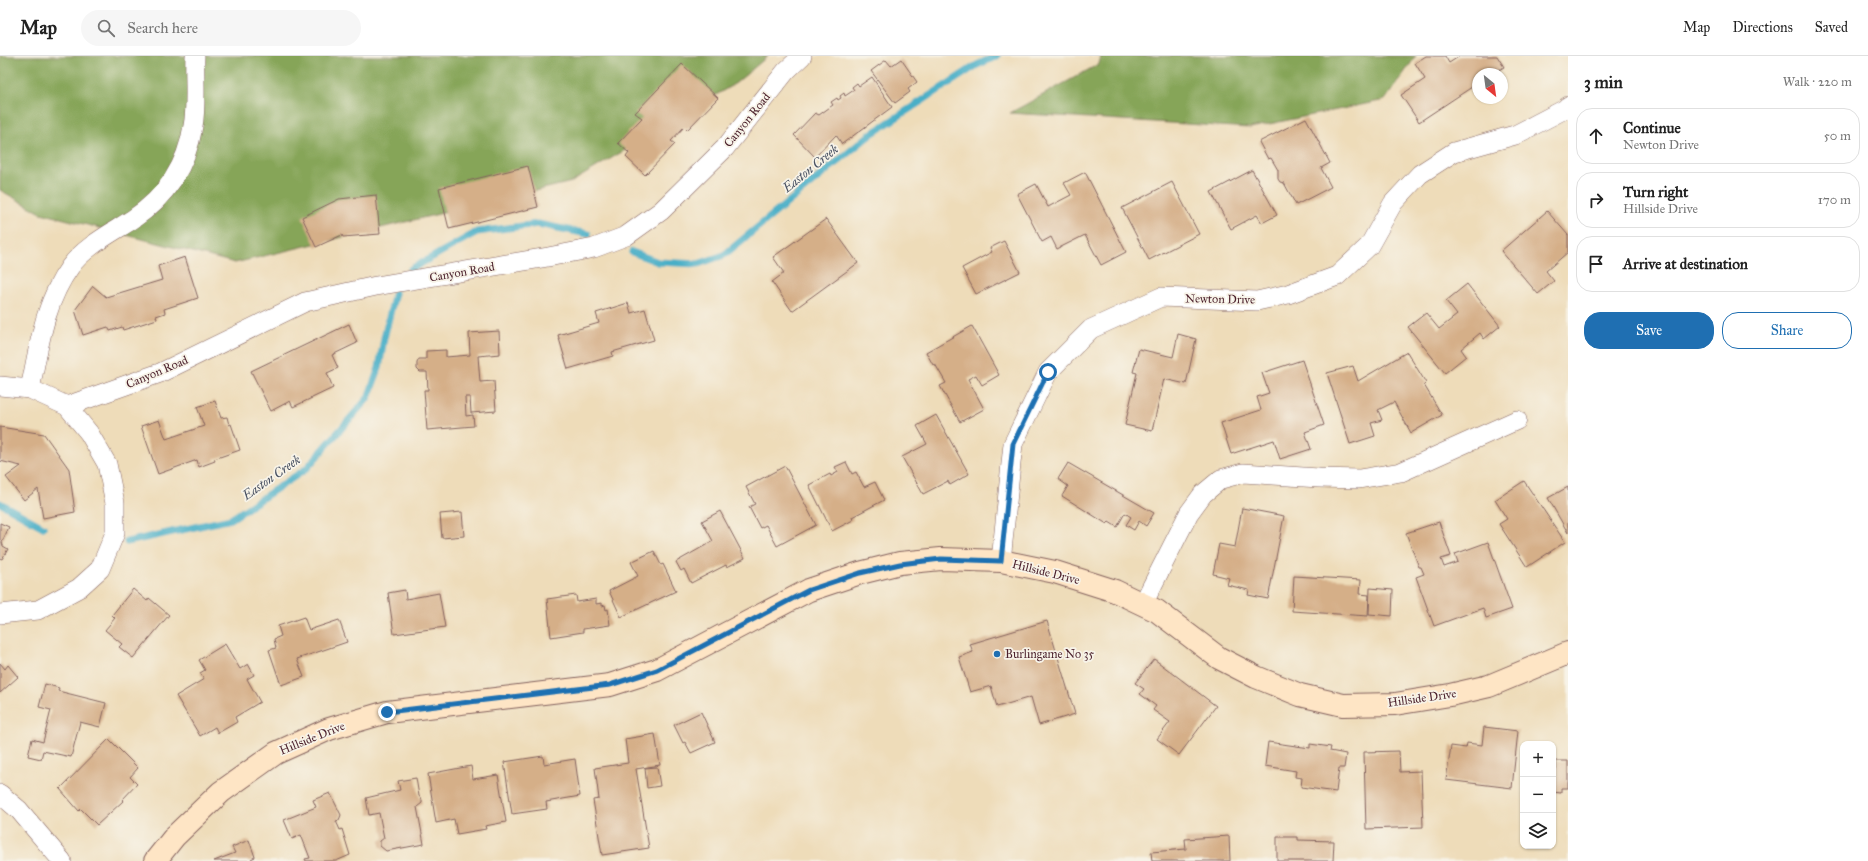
<!DOCTYPE html>
<meta charset="utf-8">
<style>
:root{--surface:#fff;--page:#f6f6f6;--text:#222;--muted:#767676;--line:#e0e0e0;--accent:#1f6fb2}
body{margin:0;font-family:"IM FELL Great Primer",serif;background:var(--page);color:var(--text)}
.controls{position:absolute;right:12px;bottom:12px;display:grid;overflow:hidden;border-radius:8px;box-shadow:0 1px 3px #0004}
.controls button{width:36px;height:36px;display:grid;place-items:center;padding:0;border:0;border-bottom:1px solid var(--line);background:var(--surface);color:var(--text);font:20px sans-serif}
.compass{position:absolute;left:1472px;top:12px;width:36px;height:36px;border-radius:50%;background:var(--surface);box-shadow:0 1px 3px #0004;rotate:151deg}
.stop{position:absolute;width:12px;height:12px;margin:-9px;border:3px solid #1f6fb2;border-radius:50%;background:#fff}
.stop.end{background:#1f6fb2;border-color:#fff;box-shadow:0 1px 4px #0008}
.list{margin:0;padding:0;list-style:none}
h2{display:flex;justify-content:space-between;align-items:center;height:52px;margin:0;padding:0 16px;font-size:17px}
h2 small{font-size:13px;font-weight:400;color:var(--muted)}
.list li{display:grid;grid-template-columns:26px 1fr auto;gap:12px;align-items:center;box-sizing:border-box;height:56px;margin:0 8px 8px;padding:0 8px;border:1px solid var(--line);border-radius:16px}
.list b{display:block;font-size:15px;white-space:nowrap}
.list p{margin:0;font-size:13px;white-space:nowrap;color:var(--muted)}
.list em{font-size:13px;font-style:normal;color:var(--muted)}
.actions{display:flex;gap:8px;padding:12px 16px}
.actions a{flex:1;padding:9px 0;border:1px solid var(--accent);border-radius:16px;text-align:center;font-size:14px;color:var(--accent)}
.actions .main{background:var(--accent);color:#fff}
.icon{flex:none;width:22px;height:22px;fill:none;stroke:currentColor;stroke-width:2;stroke-linecap:round;stroke-linejoin:round}
.map{position:relative;flex:none;width:1568px;height:805px;overflow:hidden}
header{display:flex;align-items:center;gap:24px;box-sizing:border-box;height:56px;padding:0 20px;background:var(--surface);border-bottom:1px solid var(--line)}
header strong{font-size:19px}
nav{display:flex;gap:22px;margin-inline-start:auto;font-size:14px}
.search{width:280px;height:36px;background:var(--page);display:flex;align-items:center;gap:10px;box-sizing:border-box;padding:0 14px;border-radius:22px;color:var(--muted);font-size:15px}
main{display:flex}
aside{flex:1;background:var(--surface)}
.map>svg:first-child{display:block}
</style>
<header>
<strong>Map</strong>
<div class="search"><svg class="icon" aria-label="search" viewBox="0 0 24 24"><circle cx="10" cy="10" r="6"/><path d="M15 15l6 6"/></svg>Search here</div>
<nav><a>Map</a><a>Directions</a><a>Saved</a></nav>
</header>
<main>
<div class="map">
<svg width="1568" height="805" viewBox="0 0 1568 805">
<rect width="100%" height="100%" fill="#f7f3e8"/>
<filter id="ink" filterUnits="userSpaceOnUse"><feTurbulence type="fractalNoise" baseFrequency=".025" numOctaves="2"/><feDisplacementMap in="SourceGraphic" scale="8" xChannelSelector="R" yChannelSelector="G"/><feConvolveMatrix kernelMatrix="1 2 1 2 8 2 1 2 1" color-interpolation-filters="sRGB"/></filter>
<filter id="wash" filterUnits="userSpaceOnUse"><feTurbulence type="fractalNoise" baseFrequency=".012" numOctaves="4" result="noise"/><feDisplacementMap in="SourceGraphic" scale="16" xChannelSelector="R" yChannelSelector="G"/><feGaussianBlur stdDeviation="0.9" result="paint"/><feColorMatrix in="noise" values="0 0 0 0 0 0 0 0 0 0 0 0 0 0 0 0 0 1.4 0 .05"/><feComposite in="paint" operator="in"/></filter>
<g filter="url(#wash)">
<rect width="100%" height="100%" fill="#eedcb9"/>
<!-- forest -->
<path fill="#86a559" stroke="#686242" d="M0,0H768L736,27L572,126L235,207L41,157L0,134Z
M1101,0H1416L1385,44L1250,72L1010,57L1099,8Z"/>
<g fill="none" stroke-linecap="round" stroke-linejoin="round">
<!-- stream -->
<path stroke="#48afc7" stroke-width="7" d="M632,196L658,206L698,208L724,199L871,78L977,9L997,0
M411,213L477,176L538,168L588,178
M0,447L43,471
M127,486L231,463L306,413L368,342L379,312L384,282L395,237"/>
</g>
<g id="blocks">
<!-- building -->
<path fill="#d5af88" d="M1426,0H1445L1449,7L1460,0H1497L1504,11L1492,18H1478V27L1419,66L1401,39L1425,23L1415,7Z
M901,3L917,26L908,33L910,36L895,47L871,15L886,4L891,10Z
M682,8L718,42L687,74L684,71L671,85L675,88L645,119L626,101L629,97L618,87L642,62L635,57Z
M872,21L892,51L842,88L836,79L815,101L794,79L815,57L819,59L833,49L831,46L837,42L838,44L841,42L840,40L844,37L845,40L854,34L852,31L857,27L859,30Z
M1306,62L1330,107L1321,112L1331,131L1296,149L1284,127L1280,126L1278,123V114L1271,102L1268,103L1259,86Z
M528,110L538,151L449,173L439,132Z
M1252,114L1277,159L1262,167L1257,159L1231,173L1211,136Z
M1085,116L1126,196L1101,209L1085,179L1057,193L1051,181L1042,186L1017,138L1036,128L1048,151L1071,139L1064,127Z
M1172,126L1199,178L1149,204L1122,152Z
M376,139L380,178L343,181L342,179L316,191L302,161L339,143Z
M1547,155L1568,179V196L1546,215L1554,225L1538,238L1501,195Z
M826,163L858,207L792,255L772,226L784,217L773,201Z
M1004,185L1020,216L976,238L962,212L992,196L990,192Z
M185,201L198,242L164,253L165,257L156,260L157,263L123,274L122,271L110,275L108,271L83,279L75,254L93,230L106,241L162,224L158,210Z
M1467,228L1500,270L1484,283L1480,277L1461,293L1466,300L1445,317L1408,271L1426,257L1439,273L1457,259L1446,245Z
M628,247L631,257L645,253L654,284L612,296L613,300L568,313L558,279L599,267L596,257Z
M349,268L357,287L332,299L338,312L327,317L333,332L293,351L290,345L271,355L251,315Z
M972,270L999,319L982,329L976,319L968,323L984,353L960,366L940,330L946,327L935,308L933,309L926,296Z
M499,275L500,298L478,300L480,326L494,325L496,355L471,357L470,341H465L466,360L473,359L474,370L427,374L424,334H428L427,316H420L417,313V307L419,303H426V295L446,294V301L470,299L469,277Z
M1178,278L1196,283L1186,328L1164,323L1152,375L1125,369L1137,317L1133,316L1139,293L1173,301Z
M1407,296L1426,327L1424,329L1442,359L1411,377L1394,346L1378,354L1382,364L1371,367L1375,380L1350,388L1327,317L1353,310L1358,325Z
M1302,304L1324,369L1305,376L1311,393L1280,403L1274,384L1231,398L1221,367L1261,354L1257,341L1269,337L1262,317Z
M215,345L221,362L227,361L229,369L231,368L240,394L214,403L215,405L199,411L197,404L158,418L141,370L159,364L166,383L204,370L197,351Z
M936,359L969,418L950,429L948,425L923,438L902,401L927,388L917,370Z
M0,371L44,378L69,413L75,456L43,462L38,433L24,444L6,421L21,410L0,405Z
M846,406L852,418L856,416L864,431L875,426L884,444L852,461L853,464L832,475L809,429L830,418L831,420L838,416L835,411Z
M1068,407L1154,457L1146,470L1139,465L1134,474L1126,469L1131,461L1125,457L1117,471L1109,466L1107,468L1062,440L1068,430L1058,423Z
M785,410L816,469L777,490L766,469L760,472L749,451L755,448L746,431Z
M1524,425L1565,486L1527,511L1499,468L1507,463L1495,444Z
M1568,431V477L1548,442Z
M1242,452L1284,460L1268,543L1248,539L1249,534L1227,529L1229,522L1213,518L1219,488L1235,491Z
M720,455L745,502L727,511L726,509L691,527L684,513L681,515L676,506L713,485L702,465Z
M462,456L464,480L442,482L440,458Z
M1439,466L1451,500L1441,503L1444,511L1458,506L1455,498L1488,486L1512,553L1486,562L1483,552L1434,570L1416,521L1424,518L1421,511H1419L1406,477Z
M0,467L9,471L2,486L3,490L8,493L2,503L0,502Z
M654,495L661,509L663,508L676,535L621,561L609,535L638,520L631,506Z
M1294,520L1361,524L1360,538L1369,539L1368,560L1292,555Z
M1370,532L1393,534L1392,560L1369,558Z
M133,533L147,545L149,542L169,559L133,602L119,591L122,588L105,574L115,562L112,559Z
M405,534L406,543L439,537L445,571L394,578L388,537Z
M576,539L577,546L596,543V548L602,547V550L605,549L606,554L608,553L610,569L583,573V576L551,581L547,543Z
M304,561L309,574L339,564L347,586L297,603L304,621L281,629L269,594L276,592L274,583L281,580L278,570Z
M1047,565L1075,658L1039,669L1031,641L997,651L991,630L970,636L959,601L973,596L970,588Z
M225,588L240,613L248,608L254,619L247,623L260,646L235,661L237,666L218,677L215,671L200,680L176,640L204,623L200,617L205,614L199,604Z
M1154,603L1216,650L1179,699L1157,683L1170,666L1153,654L1156,650L1140,638L1144,633L1135,627Z
M0,607L5,613L8,609L18,621L0,637Z
M45,628L59,632L58,635L106,647L100,671L80,666L71,701L43,695L41,703L28,700L32,683L43,686L51,654L39,651Z
M701,656L715,686L691,697L685,686L683,687L674,669Z
M1484,671L1518,675L1512,732L1446,724L1451,690L1466,692L1467,687L1482,689Z
M655,678L660,709L636,713L649,792L602,799L593,744L599,743L595,712L628,707L625,683Z
M109,683L138,712L130,721L137,728L122,744L123,745L97,769L81,753L79,755L60,733Z
M1268,686L1310,692V688L1331,691L1330,695L1346,698L1344,712H1339L1336,736L1301,731L1302,722L1295,721L1296,715L1265,710Z
M1399,695L1400,716L1421,715L1423,771L1366,773L1364,696Z
M543,700L544,708L575,703L580,740L546,746L547,753L512,758L504,706Z
M1556,705H1568V732H1561V737L1553,736V713H1556Z
M471,710L473,723L498,719L506,766L485,770L486,773L457,778L454,763L436,767L428,718Z
M657,711L660,730L647,732L645,712Z
M416,722L419,740L422,744V747L417,751L424,788L386,795L380,790V785L384,782L379,757L369,759L366,742L400,734L398,725Z
M330,737L341,759L339,764L336,765L340,774L342,773L350,799L336,805H306L305,803L310,802L301,779L292,783L284,764L316,751L313,744Z
M1229,780L1230,805H1152L1151,796L1186,793L1185,783Z
M1277,781H1298V784L1334,785L1333,805H1277Z
M249,784L255,801L251,803L252,805H214L235,797L232,791Z"/>
</g>
</g>
<g filter="url(#ink)">
<use href="#blocks" fill-opacity="0" stroke="#83615d" stroke-width="1"/>
<g fill="none" stroke-linecap="round" stroke-linejoin="round">
<defs>
<path id="street" d="M0,330L30,333L67,350L89,377L107,408L115,447V477L100,513L79,532L38,554L0,558
M30,333C39,291 44,247 70,211C85,190 112,177 133,163C166,141 187,109 193,70C197,50 194,21 195,0
M67,350L160,317L305,246L376,230L548,201L594,192L626,180L661,155L725,92L786,15L802,0
M1001,505L1013,388L1048,316L1091,273L1161,241L1257,245L1288,238L1337,220L1369,190L1393,147L1420,118L1454,96L1515,79L1565,53L1568,50
M1143,548L1189,457L1203,438L1221,423L1243,417L1319,422L1359,423L1401,416L1517,364
M0,738L19,754L62,805"/>
<path id="secondary" d="M155,805L175,780L221,736L276,697L329,673L387,656L610,629L657,614L809,534L860,517L900,507L941,503L1001,505L1055,516L1115,535L1157,555L1219,602L1256,621L1300,639L1343,649L1395,648L1450,639L1489,630L1568,597"/>
</defs>
<!-- street casing -->
<use href="#street" stroke="#83615d" stroke-width="20"/>
<!-- secondary casing -->
<use href="#secondary" stroke="#83615d" stroke-width="24"/>
<!-- street -->
<use href="#street" stroke="#fff" stroke-width="19"/>
<!-- secondary -->
<use href="#secondary" stroke="#fee5c5" stroke-width="22"/>
</g>
</g>
<g fill="none" stroke-linecap="round" stroke-linejoin="round" filter="url(#ink)">
<!-- route -->
<path stroke="#1f6fb2" stroke-width="5" d="M387,656L610,629L657,614L809,534L860,517L900,508L941,503L1001,505L1013,388L1048,316"/>
</g>
<!-- markers -->
<circle fill="#1f6fb2" stroke="#f7f3e8" stroke-width="1.5" cx="997" cy="598" r="4"/>
<g text-anchor="middle" stroke-width="3.5" stroke-linejoin="round" paint-order="stroke">
<!-- street labels -->
<g font-size="12" fill="#4a1f2b" stroke="#f7f3e8">
<text transform="translate(747 64) rotate(-51)" y="4">Canyon Road</text>
<text transform="translate(462 216) rotate(-10)" y="4">Canyon Road</text>
<text transform="translate(1220 243) rotate(1)" y="4">Newton Drive</text>
<text transform="translate(157 316) rotate(-23)" y="4">Canyon Road</text>
<text transform="translate(1046 516) rotate(14)" y="4">Hillside Drive</text>
<text transform="translate(1422 642) rotate(-8)" y="4">Hillside Drive</text>
<text transform="translate(312 682) rotate(-22)" y="4">Hillside Drive</text>
</g>
<!-- poi labels -->
<g font-size="12" fill="#4a1f2b" stroke="#f7f3e8" text-anchor="start">
<text x="1005" y="602">Burlingame No 35</text>
</g>
<!-- water labels -->
<g font-size="13" font-style="italic" fill="#495162" stroke="#f7f3e8">
<text transform="translate(810 112) rotate(-39)" y="5">Easton Creek</text>
<text transform="translate(271 421) rotate(-35)" y="5">Easton Creek</text>
</g>
</g>
</svg>
<div class="controls">
<button>+</button>
<button>−</button>
<button><svg class="icon" aria-label="layers" viewBox="0 0 24 24"><path d="M12 4l9 5-9 5-9-5zM3 14l9 5 9-5"/></svg></button>
</div>
<svg class="compass" viewBox="-18 -18 36 36"><path d="M0-13l5 13h-10z" fill="#e53935"/><path d="M0 13l5-13h-10z" fill="#767676"/></svg>
<div class="stop" style="left:1048px;top:316px"></div>
<div class="stop end" style="left:387px;top:656px"></div>
</div>
<aside>
<h2>3 min<small>Walk · 220 m</small></h2>
<ul class="list">
<li><svg class="icon" aria-label="ahead" viewBox="0 0 24 24"><path d="M12 20V5M6 11l6-6 6 6"/></svg><div><b>Continue</b><p>Newton Drive</p></div><em>50 m</em></li>
<li><svg class="icon" aria-label="right" viewBox="0 0 24 24"><path d="M7 20v-9h11M14 6l5 5-5 5"/></svg><div><b>Turn right</b><p>Hillside Drive</p></div><em>170 m</em></li>
<li><svg class="icon" aria-label="arrive" viewBox="0 0 24 24"><path d="M6 21V4h12l-3 4 3 4H6"/></svg><div><b>Arrive at destination</b></div></li>
</ul>
<div class="actions"><a class="main">Save</a><a>Share</a></div>
</aside>
</main>
